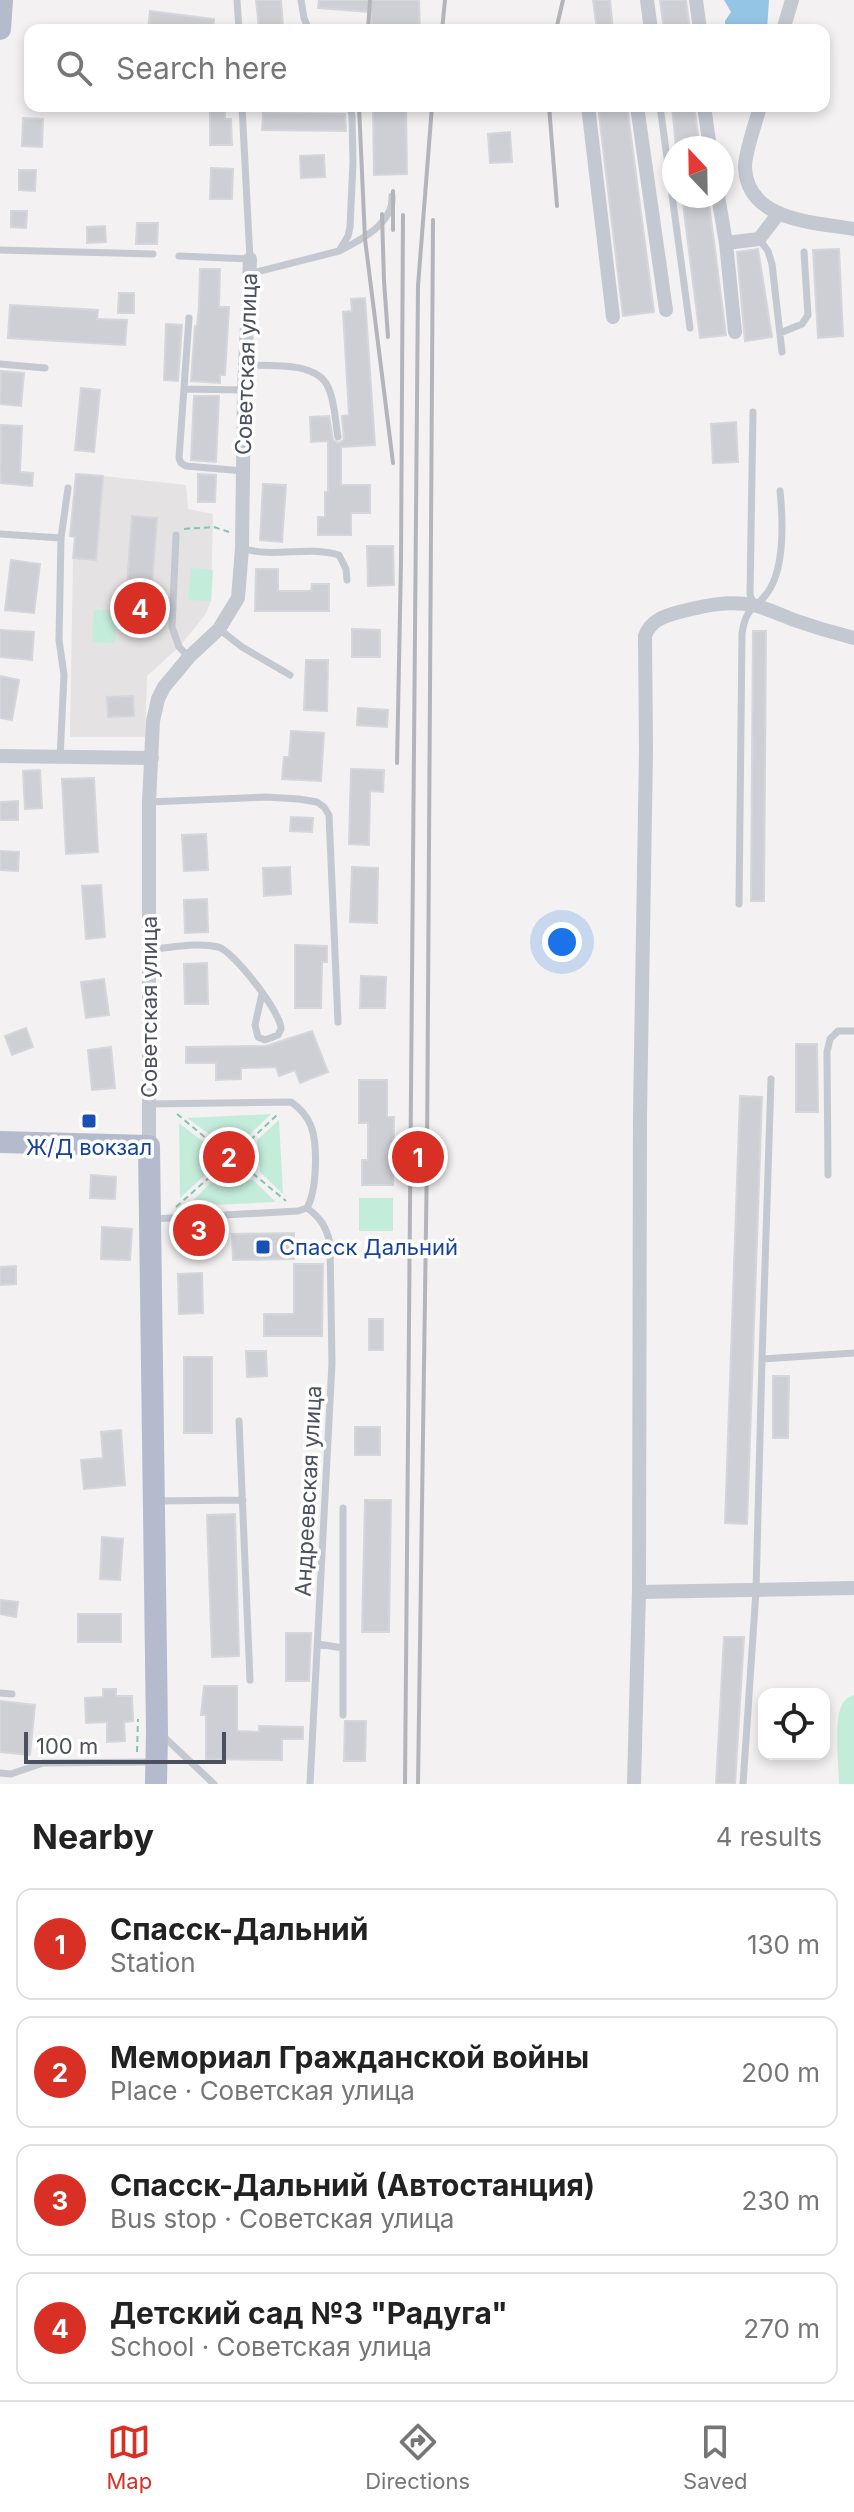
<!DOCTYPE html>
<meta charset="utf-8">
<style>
:root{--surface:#fff;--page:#f2f2f2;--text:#222;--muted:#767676;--line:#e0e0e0;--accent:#d93025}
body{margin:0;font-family:Inter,sans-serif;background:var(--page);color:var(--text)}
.controls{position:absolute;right:24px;bottom:24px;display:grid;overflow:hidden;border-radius:16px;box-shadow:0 4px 12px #0003}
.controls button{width:72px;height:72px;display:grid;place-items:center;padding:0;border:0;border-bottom:2px solid var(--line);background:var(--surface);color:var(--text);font:40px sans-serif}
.compass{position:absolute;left:662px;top:136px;width:72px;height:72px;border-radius:50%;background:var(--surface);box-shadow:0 4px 12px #0003;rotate:338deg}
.scale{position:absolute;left:24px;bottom:20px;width:202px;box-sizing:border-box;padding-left:8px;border:4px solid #4a505d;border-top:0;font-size:22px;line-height:28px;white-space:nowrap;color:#4a505d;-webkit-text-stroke:6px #fff;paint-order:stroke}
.you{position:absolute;left:562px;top:942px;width:28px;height:28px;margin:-20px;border:6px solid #fff;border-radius:50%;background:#1a73e8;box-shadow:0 0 0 12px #1a73e833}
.badge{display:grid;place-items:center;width:52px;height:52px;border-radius:50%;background:var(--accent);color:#fff;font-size:26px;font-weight:700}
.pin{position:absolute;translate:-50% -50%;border:4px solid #fff;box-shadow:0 2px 8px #0006}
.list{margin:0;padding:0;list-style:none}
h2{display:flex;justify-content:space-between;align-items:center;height:104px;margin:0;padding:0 32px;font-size:34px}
h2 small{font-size:26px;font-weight:400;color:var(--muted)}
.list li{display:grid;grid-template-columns:52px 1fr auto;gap:24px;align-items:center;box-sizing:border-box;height:112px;margin:0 16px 16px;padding:0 16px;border:2px solid var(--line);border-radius:16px}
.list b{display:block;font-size:30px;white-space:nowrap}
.list p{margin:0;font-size:26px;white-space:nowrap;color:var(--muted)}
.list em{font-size:26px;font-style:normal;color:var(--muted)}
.icon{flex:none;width:44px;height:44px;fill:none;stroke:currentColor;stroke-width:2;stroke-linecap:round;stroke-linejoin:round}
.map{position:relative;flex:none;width:854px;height:1784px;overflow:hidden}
.search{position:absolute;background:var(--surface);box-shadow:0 4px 12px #0003;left:24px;right:24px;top:24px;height:88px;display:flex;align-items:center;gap:20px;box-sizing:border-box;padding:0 28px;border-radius:16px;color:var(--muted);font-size:30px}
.sheet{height:616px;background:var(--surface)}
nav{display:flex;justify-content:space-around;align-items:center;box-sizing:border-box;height:112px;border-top:2px solid var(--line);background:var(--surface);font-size:22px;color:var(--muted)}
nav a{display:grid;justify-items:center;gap:4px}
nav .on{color:var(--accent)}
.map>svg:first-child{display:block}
</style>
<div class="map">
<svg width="854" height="1784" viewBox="0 0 854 1784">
<rect width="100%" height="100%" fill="#f3f1f1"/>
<!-- education -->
<path fill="#e4e2e2" d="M103,476L186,485L188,509L213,514L211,601L205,615L179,647L147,676L145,737H70L73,558L96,559Z"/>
<!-- green -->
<path fill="#c4ecdb" d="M191,568L213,570L211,601L188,600Z
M94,610L117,611L115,643L92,642Z
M271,1114L250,1134L212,1136L187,1118Z
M279,1120L283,1194L260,1172L257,1140Z
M179,1123L206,1144L207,1173L180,1198Z
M253,1180L276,1202L188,1206L212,1181Z
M359,1198H393V1231H359Z
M854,1695V1784H839C839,1765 833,1718 843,1703C846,1698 849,1697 854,1695Z"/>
<!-- water -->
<path fill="#94c5e5" d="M724,0H769L767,30H725V21L731,12Z"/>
<!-- building -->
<path fill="#cecfd5" stroke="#d5d6db" stroke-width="2" d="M256,0H281L283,27L259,28Z
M319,0H419L420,30H372L371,12L318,8Z
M593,0H610L613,30H597Z
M660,0H686L690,30H664Z
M150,11L214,19L213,30H148Z
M210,106H225V119H231L232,145H210Z
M373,106H406L407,174L374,175Z
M598,106H627L654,312L623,316Z
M672,106H694L700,148H676Z
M263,113L345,114L346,131L262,130Z
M23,118L43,119L42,147L22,146Z
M510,132L512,162L490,163L488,134Z
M324,155L325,177L301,178L300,156Z
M211,168L233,169L232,199H210Z
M19,170H36L35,191L19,190Z
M682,196H708L726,335L700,338Z
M11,211H27L26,228L11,227Z
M137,223H158L157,244H136Z
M105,226L106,242L87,243V227Z
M758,249L772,337L745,341L737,252Z
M839,249L843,336L818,338L813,250Z
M200,269H220L219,307H229L225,375H220V383L191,381L195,326H197L199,306Z
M119,293H134V313H118Z
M365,298L375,445L341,447V485H370V513H351V535H318V517H325V492H328V441L311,442L310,417L329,416L333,440L338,443L344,440L342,416L349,415L343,312L352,311L351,299Z
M10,305L98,310L97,319L127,320L125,345L8,338Z
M166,324L182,325L178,381L164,380Z
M1,371L24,373L21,406L0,404Z
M81,388L100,390L94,452L75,450Z
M194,396H219L216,462L191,460Z
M736,422L738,462L713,463L711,424Z
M1,425L22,426L20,472L33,473L32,486L0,483Z
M76,474L103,476L96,560L73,558L75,537L70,536Z
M198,474L216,475L215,502H198Z
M263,484L286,485L282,542L260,540Z
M132,516L157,518L149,626L124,624Z
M367,546H393L394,585L368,586Z
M11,560L40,564L34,613L5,610Z
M256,569H278V591H311L312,584H329V611H255Z
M352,629L380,630V657H352Z
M0,630L34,632L32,660L0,657Z
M753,631H766L764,901H751Z
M306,660H328L327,711L304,710Z
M0,676L19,680L12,720L0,718Z
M133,696L134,716L108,717L107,697Z
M358,708L388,710L387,727L357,725Z
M291,731L324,733L321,781L282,779L284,757H289Z
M351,769L384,770L383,792L370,791L369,845L349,844Z
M40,770L42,808L25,809L23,771Z
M94,778L98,852L66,854L62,779Z
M18,801V820H0V802Z
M291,817L313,818L312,832L290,831Z
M206,834L208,870L184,871L182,835Z
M0,851L19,852L18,871L0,870Z
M290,867L291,894L264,896L263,868Z
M352,867L378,868L377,923L350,922Z
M101,885L105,937L86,939L82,886Z
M207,899L208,932L185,933L184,900Z
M295,945L327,946V962H322L321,1008H295Z
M207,963L208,1004H185L184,964Z
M361,976L386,977L385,1008H360Z
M104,979L109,1015L86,1018L81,982Z
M26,1028L33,1047L12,1055L5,1036Z
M312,1031L328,1072L300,1083L295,1070L279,1076L276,1067L241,1068V1079L216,1080V1063H186V1047L266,1046Z
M796,1044H817L818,1112H796Z
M111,1047L115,1088L92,1090L88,1050Z
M359,1080H387V1117H394L393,1185H362V1160H368V1123H359Z
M740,1096L762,1097L747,1524L725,1523Z
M91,1175L116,1177L115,1199L90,1198Z
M102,1227L132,1229L130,1260L101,1259Z
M294,1233V1259L233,1260L232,1234Z
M294,1264H323L322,1336H264V1314H294Z
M16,1266V1284L0,1285V1267Z
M202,1273L203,1313L179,1314L178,1274Z
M369,1319H383V1350H369Z
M246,1351H266L267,1376L247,1377Z
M184,1357H212V1433H184Z
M773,1376H789L788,1438H773Z
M355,1427H380V1455H355Z
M121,1430L125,1485L84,1489L81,1460L103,1458L101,1432Z
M365,1500H391L389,1632H362Z
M235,1514L239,1656L212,1657L207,1515Z
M102,1537L123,1539L120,1580L100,1579Z
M0,1600L18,1602L16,1617L0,1614Z
M78,1614H121V1642H78Z
M286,1633H311L309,1681H286Z
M724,1637H744L735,1784H716Z
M204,1686H237V1731L259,1732V1726L303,1727V1739H282V1760L206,1759V1715H201Z
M103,1689H116V1696H132L133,1721L124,1722L125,1741L107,1742V1722L86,1723L85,1698L103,1697Z
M0,1701L35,1705L30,1755L0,1752Z
M345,1721H366L365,1761H344Z"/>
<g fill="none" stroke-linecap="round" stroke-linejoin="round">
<!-- path -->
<path stroke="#7ec8b1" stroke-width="2" stroke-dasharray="6 4" stroke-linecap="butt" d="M184,529L214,527L229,532
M177,1114L218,1148
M216 1158a15 15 0 1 1 30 0a15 15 0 1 1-30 0Z
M243,1147L279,1113
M245,1167L286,1201
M176,1207L220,1168
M137,1752L138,1719"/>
<!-- lane -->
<path stroke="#c3c8d1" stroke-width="7" d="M237,0L239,30
M301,0L304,18L309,30
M660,106L690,328
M759,239L768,251L772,264L782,352
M0,250L153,254
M341,250C361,240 394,223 392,196
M179,256L250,259L242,106
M249,274L339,251L348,236L350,227L353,162L352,116L350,106
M189,318L179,458L181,463L186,466L243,471
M780,333L802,324L808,315L804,252
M0,364L45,368
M245,365C268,366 317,361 328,387C335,401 335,421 338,437
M184,389L244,390
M0,534L61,538L68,488
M176,535L172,627L179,647L189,657
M242,548C274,559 306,545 339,555L346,569L347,580
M753,603L750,594L753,412
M219,629L242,647L290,675
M60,758L64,675L59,640L61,538
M149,802L266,797L299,799L317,802L324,807L329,815L338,1022
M739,904L742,634C746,605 755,611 768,592C785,567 783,519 780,491
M150,949C171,948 197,942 218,947C233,950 282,1014 281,1029C280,1031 279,1033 278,1035L265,1040L258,1037L255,1025L262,994
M148,1104L291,1102C300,1108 307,1116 311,1126C318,1145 317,1190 307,1208L298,1211L152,1219
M828,1175L827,1052L830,1039L838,1031H854
M307,1208C321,1218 326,1227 330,1243L332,1363L310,1784
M762,1359L771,1079
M239,1421L250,1680
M156,1501L243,1500
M318,1644L343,1648V1715
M343,1648V1508
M0,1693L12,1694
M162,1735L214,1784
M0,1773L11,1774L43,1763L152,1762
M743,1784L756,1591L762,1359L854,1353"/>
<!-- street -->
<path stroke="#c3c8d1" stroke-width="14" d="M647,0L651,30
M696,0L700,30
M783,30L792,0
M588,106L613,317
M637,106L666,310
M704,106L710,148
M760,106C756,123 745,151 745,167C747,221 813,222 854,229
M718,196L726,243
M735,332L726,243L759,239L779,213
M0,756L152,758
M149,1146V802L153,721L158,699L164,687L189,657L219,629L238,598L242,548L244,390L250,259
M639,1592L854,1588
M634,1784L639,1592L640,1114L646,751L645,636C650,621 664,616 679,612C703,606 728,600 753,605C767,608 781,615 794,620C814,627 834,633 854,638"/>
<!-- primary -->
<path stroke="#b3bbcd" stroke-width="22" d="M0,29L2,0
M0,1142L149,1146L157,1731L156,1784"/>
<!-- rail -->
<path stroke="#b3b5ba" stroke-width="4" d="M368,30L370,0
M442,30L445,0
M556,30L563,0
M359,106L365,239L393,463
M549,106L557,206
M382,214L384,281L388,337
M393,230V191
M397,763L401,562L403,215
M405,1784L418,286L432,106
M418,1784L427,1157L433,220"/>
</g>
<!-- markers -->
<g fill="#1a4fb4" stroke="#fff" stroke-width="3">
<rect x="81" y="1113" width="16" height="16" rx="4"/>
<rect x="255" y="1239" width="16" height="16" rx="4"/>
</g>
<g text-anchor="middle" stroke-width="7" stroke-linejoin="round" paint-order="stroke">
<!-- street labels -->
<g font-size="22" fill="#4a505d" stroke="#fff">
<text transform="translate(246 364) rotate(-88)" y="8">Советская улица</text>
<text transform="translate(149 1007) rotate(-90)" y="8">Советская улица</text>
<text transform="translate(308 1491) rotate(-87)" y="8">Андреевская улица</text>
</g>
<!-- transit labels -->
<g font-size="22" fill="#164399" stroke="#fff">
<text x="89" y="1155">Ж/Д вокзал</text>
<text x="279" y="1255" text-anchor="start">Спасск Дальний</text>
</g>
</g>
</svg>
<div class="controls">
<button><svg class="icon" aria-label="locate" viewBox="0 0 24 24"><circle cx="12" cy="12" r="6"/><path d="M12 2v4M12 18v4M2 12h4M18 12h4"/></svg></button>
</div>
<svg class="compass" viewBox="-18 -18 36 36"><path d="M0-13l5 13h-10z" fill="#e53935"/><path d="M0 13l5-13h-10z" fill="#767676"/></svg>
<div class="scale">100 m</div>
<div class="you"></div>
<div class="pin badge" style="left:418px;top:1157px">1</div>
<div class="pin badge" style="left:229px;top:1157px">2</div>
<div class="pin badge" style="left:199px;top:1230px">3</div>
<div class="pin badge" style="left:140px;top:608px">4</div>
<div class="search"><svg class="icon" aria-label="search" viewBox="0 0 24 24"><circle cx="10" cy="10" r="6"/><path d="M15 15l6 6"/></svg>Search here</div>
</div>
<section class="sheet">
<h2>Nearby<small>4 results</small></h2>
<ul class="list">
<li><span class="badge">1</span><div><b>Спасск-Дальний</b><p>Station</p></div><em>130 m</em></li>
<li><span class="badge">2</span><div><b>Мемориал Гражданской войны</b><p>Place · Советская улица</p></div><em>200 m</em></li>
<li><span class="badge">3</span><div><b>Спасск-Дальний (Автостанция)</b><p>Bus stop · Советская улица</p></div><em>230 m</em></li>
<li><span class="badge">4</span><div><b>Детский сад №3 &quot;Радуга&quot;</b><p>School · Советская улица</p></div><em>270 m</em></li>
</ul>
</section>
<nav>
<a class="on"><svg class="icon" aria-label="map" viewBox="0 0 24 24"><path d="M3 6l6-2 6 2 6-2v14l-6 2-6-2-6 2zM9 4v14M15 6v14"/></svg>Map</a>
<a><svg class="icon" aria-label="directions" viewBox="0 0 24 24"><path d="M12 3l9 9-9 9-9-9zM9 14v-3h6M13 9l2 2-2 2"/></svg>Directions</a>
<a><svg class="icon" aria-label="saved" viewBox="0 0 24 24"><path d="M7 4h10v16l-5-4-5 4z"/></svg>Saved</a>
</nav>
